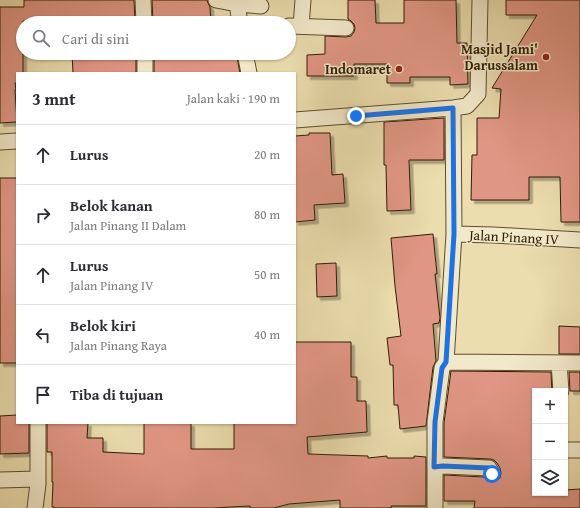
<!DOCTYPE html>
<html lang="id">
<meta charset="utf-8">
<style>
:root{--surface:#fff;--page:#f7f7f7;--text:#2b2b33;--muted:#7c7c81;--line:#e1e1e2}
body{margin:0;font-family:"Gentium Book Plus",serif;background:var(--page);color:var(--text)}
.controls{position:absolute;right:12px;bottom:12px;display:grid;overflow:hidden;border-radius:0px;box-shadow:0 1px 3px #0004}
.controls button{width:36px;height:36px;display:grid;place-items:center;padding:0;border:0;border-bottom:1px solid var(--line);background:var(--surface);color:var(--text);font:20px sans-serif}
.stop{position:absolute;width:12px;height:12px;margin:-9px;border:3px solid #1a73e8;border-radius:50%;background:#fff}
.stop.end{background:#1a73e8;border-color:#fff;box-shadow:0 1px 4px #0008}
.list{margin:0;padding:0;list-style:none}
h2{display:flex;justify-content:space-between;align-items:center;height:52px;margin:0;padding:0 16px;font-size:17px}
h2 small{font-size:13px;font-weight:400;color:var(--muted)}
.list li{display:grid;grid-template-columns:26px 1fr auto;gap:12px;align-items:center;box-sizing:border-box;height:60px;padding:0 16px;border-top:1px solid var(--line)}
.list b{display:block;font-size:15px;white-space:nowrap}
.list p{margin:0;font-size:13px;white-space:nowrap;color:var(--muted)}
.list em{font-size:13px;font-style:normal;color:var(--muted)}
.icon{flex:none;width:22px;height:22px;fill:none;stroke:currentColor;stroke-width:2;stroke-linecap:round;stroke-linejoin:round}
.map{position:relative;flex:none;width:580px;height:508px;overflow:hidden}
.search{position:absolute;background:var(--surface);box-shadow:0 1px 3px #0004;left:16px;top:16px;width:280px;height:44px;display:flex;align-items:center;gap:10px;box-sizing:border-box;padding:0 14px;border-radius:22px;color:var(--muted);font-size:15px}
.panel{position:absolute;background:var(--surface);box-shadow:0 1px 3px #0004;left:16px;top:72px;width:280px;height:352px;border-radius:0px}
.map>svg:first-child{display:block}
</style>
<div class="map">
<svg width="580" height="508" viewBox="0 0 580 508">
<defs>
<filter id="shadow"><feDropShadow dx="3.5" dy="3.5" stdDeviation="0" flood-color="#0004"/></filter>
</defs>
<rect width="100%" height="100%" fill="#ebddae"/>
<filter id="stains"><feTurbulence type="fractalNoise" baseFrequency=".005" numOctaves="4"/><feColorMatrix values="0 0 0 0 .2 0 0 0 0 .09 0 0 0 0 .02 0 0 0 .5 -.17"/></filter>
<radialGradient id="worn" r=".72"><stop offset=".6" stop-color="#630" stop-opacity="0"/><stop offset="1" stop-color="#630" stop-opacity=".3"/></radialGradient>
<!-- building -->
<path fill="#e09684" stroke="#301d02" filter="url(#shadow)" d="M24,0H134L135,23H66V20L23,21V73H17V83H15L16,90H15L17,122L0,123V7H24Z
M152,0H207L208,3L210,7L211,23H153Z
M348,0H375L376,23H404V0H456L457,43H467L468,84L450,85V77H410V83H387V64H354V76H307V55L325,54V36L346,37L351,36L354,32L355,28L354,24L351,21L348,19Z
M506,0H580V222H561L560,177H529V200H471L472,155H477V118H499L501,89L492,88L537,15H506Z
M72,53H136V73H73Z
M154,53H184V57H212V59L237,57L240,73H154Z
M444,118V160H409L411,210L387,211L386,165H384V122Z
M309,133H330L332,175L343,174L345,203L314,205L315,220L295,222V136L309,135Z
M0,178H17V363H0Z
M433,234L437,274H435L440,318L439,323L433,324L436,361L433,367L426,426L400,429L398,405H394L393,365H390L387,338L401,336L395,286L391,238Z
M336,263L337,296L317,297L316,264Z
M559,326L580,327V354H559Z
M295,342H351V377H357V401H366L367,432L307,437L308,454L368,456V458L387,456V458H414V456L426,457V506H391V508H340V500L289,504L274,508H250V506L213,508H54V507H52L53,482H52V452H47V423H88L87,438H103V452L144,454V423H191V449H234V423H295Z
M451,371L551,372L552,391H535V449L533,450L535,493H565V490L580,489V508H474L475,501H444V475L484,477L487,481L493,482L497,480L500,478L501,473L500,468L497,463L494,460L490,459L444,457V423Z
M569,372H580V391H570Z
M17,415V423H29V453L0,454V416Z"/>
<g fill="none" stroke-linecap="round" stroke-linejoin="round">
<defs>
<path id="street" d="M143,0L144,23
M216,0L237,4L261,6
M237,4L240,23
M289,26L346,28
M301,26L303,0
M145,53V73
M245,53L249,73
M295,120L453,108L467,106L478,94L480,0
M0,142L17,141
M454,234L494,235L580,240
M446,362L580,363
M559,363L561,391
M565,450H580
M435,467L443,466L489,468L492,473
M0,480L38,479
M35,508L38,484V423
M435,508V422L442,368L446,362L454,234L453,108"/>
</defs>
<!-- street casing -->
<use href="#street" stroke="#5f4d2d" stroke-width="17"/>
<!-- street -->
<use href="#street" stroke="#f2e9ca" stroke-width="15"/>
</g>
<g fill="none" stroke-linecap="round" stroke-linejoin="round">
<!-- route -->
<path stroke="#1a73e8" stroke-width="5" d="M356,116L453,108L454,234L446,362L442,368L435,422L434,467L443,466L489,468L492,474"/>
</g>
<!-- markers -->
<g fill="#8f2418" stroke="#f2e9ca" stroke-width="1.5">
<circle cx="546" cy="57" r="4"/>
<circle cx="399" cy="69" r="4"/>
</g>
<g text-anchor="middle" stroke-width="3" stroke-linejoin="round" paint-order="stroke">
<!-- poi labels -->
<g font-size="14" font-weight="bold" fill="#301d02" stroke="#f2e9ca" text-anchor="end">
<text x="538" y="54">Masjid Jami'<tspan x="538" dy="16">Darussalam</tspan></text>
<text x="391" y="74">Indomaret</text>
</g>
<!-- street labels -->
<g font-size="14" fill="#301d02" stroke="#f2e9ca">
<text transform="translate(514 237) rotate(3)" y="5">Jalan Pinang IV</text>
</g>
</g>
<rect width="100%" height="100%" filter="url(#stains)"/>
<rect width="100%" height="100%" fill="url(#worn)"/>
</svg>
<div class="controls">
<button>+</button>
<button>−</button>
<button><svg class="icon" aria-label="layers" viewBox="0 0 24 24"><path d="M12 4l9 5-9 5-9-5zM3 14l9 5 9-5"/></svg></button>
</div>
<div class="stop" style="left:492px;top:474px"></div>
<div class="stop end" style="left:356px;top:116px"></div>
<div class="search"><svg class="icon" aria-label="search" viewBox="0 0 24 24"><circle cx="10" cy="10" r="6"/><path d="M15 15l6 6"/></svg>Cari di sini</div>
<section class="panel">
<h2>3 mnt<small>Jalan kaki · 190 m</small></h2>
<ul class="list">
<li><svg class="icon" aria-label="ahead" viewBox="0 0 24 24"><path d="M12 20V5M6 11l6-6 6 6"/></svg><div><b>Lurus</b></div><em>20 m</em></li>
<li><svg class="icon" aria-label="right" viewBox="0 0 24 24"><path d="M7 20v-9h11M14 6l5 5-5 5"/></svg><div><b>Belok kanan</b><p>Jalan Pinang II Dalam</p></div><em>80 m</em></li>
<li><svg class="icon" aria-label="ahead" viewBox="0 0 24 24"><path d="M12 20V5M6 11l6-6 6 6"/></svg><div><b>Lurus</b><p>Jalan Pinang IV</p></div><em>50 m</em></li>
<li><svg class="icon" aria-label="left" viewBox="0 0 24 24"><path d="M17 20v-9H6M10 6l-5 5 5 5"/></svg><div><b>Belok kiri</b><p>Jalan Pinang Raya</p></div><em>40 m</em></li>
<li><svg class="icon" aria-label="arrive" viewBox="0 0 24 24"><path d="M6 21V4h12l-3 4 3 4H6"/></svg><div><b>Tiba di tujuan</b></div></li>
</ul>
</section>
</div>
